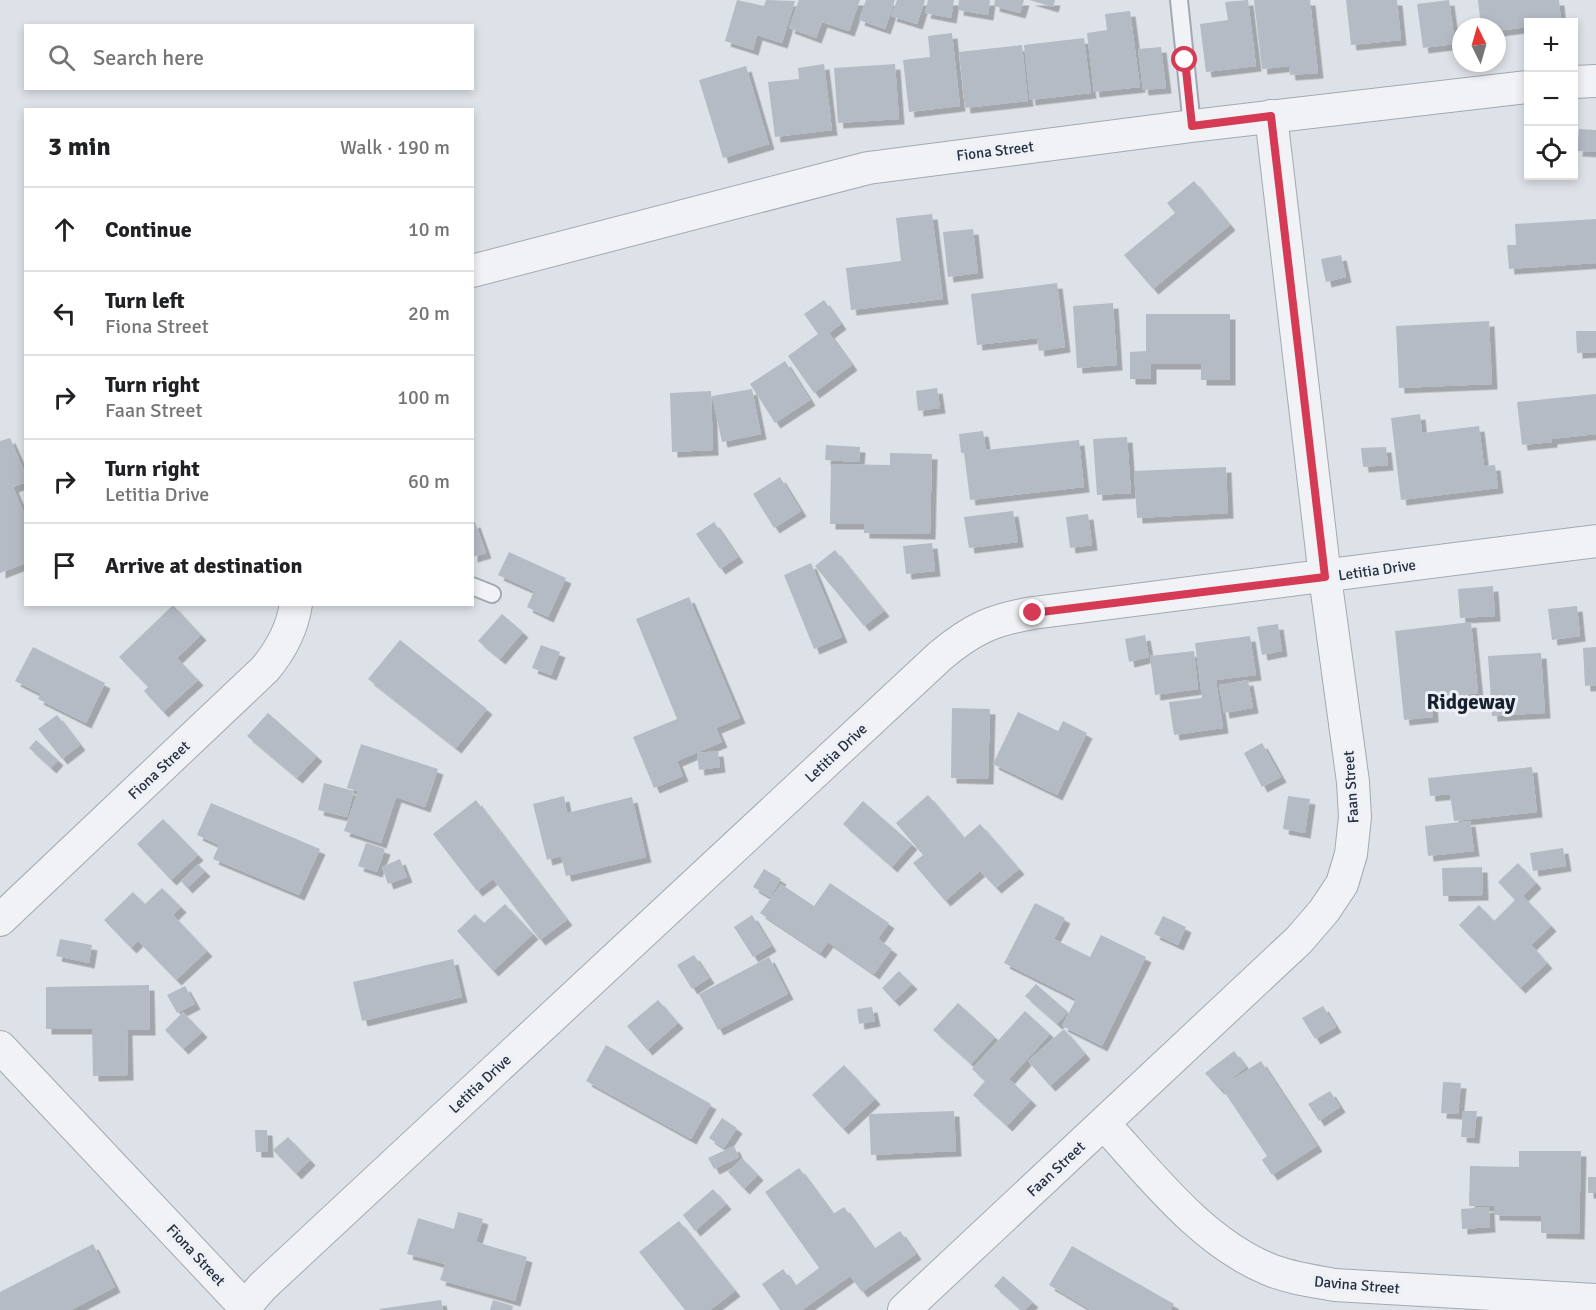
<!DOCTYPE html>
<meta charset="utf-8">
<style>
:root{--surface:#fff;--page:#f6f6f6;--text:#202124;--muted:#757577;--line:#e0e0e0}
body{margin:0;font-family:Signika,sans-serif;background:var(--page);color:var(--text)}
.controls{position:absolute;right:18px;top:18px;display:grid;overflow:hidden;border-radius:0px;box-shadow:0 3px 9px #0003}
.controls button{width:54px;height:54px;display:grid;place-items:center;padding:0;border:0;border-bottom:2px solid var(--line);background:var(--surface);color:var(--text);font:30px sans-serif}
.compass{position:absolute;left:1452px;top:18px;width:54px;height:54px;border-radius:50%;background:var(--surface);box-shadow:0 3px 9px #0003;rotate:355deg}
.stop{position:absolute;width:18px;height:18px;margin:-14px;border:4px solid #d53b54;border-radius:50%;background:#fff}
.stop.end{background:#d53b54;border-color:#fff;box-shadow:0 2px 6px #0008}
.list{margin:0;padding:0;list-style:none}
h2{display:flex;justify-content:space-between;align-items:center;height:78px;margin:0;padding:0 24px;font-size:26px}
h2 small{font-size:20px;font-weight:400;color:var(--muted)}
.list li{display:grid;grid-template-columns:39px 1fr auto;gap:18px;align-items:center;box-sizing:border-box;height:84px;padding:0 24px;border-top:2px solid var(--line)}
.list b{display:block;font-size:22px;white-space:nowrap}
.list p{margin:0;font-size:20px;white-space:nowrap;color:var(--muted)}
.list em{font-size:20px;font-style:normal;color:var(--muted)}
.icon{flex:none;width:33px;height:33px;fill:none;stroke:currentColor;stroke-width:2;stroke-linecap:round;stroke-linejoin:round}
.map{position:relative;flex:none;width:1596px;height:1310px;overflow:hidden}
.search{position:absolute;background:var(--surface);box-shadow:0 3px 9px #0003;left:24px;top:24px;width:450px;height:66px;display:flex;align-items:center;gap:15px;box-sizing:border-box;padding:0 21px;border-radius:0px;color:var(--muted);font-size:22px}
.panel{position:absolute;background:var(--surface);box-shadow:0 3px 9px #0003;left:24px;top:108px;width:450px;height:498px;border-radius:0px}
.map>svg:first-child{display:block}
</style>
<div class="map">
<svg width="1596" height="1310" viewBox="0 0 1596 1310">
<defs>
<filter id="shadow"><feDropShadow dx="5.5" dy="5.5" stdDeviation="0" flood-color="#0004"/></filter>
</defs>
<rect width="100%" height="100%" fill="#dde2e8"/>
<!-- building -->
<path fill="#b4bbc5" filter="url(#shadow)" d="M737,0L764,6L766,0L795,1L782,43L757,35L753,50L725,41Z
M799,0H860L849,31L822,22L816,38L789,28Z
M866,0H895L885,29L859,20Z
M897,0H925L917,24L891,16Z
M928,0H954L951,18L925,13Z
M959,0H990L988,15L958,10Z
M995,0H1024L1020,13L994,6Z
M1029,0H1055L1053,7Z
M1248,0L1256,66L1206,72L1200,24L1228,20L1225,2Z
M1254,0H1310L1318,73L1290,75L1289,66L1262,69Z
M1346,0H1397L1401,40L1351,45Z
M1449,0L1455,44L1423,48L1417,4Z
M1478,0H1559L1561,22H1528V27L1497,31V27H1481Z
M1130,11L1140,87L1094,92L1087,33L1107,30L1105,14Z
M952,33L960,106L909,112L903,60L930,57L928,36Z
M1084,38L1091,93L1030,100L1024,45Z
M1022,45L1028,101L965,108L959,52Z
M1161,47L1166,88L1143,90L1138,49Z
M824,64L832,130L775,137L768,82L799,79L798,68Z
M895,64L899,119L838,123L834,68Z
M746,66L769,144L723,158L699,80Z
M1579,129L1596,130V152L1577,151Z
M1194,181L1230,225L1153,289L1124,255L1175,213L1167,203Z
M932,214L943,299L851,310L846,268L901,261L896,218Z
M1596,219V263L1509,269L1507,245H1516L1515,224Z
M973,229L978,273L948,277L943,232Z
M1341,255L1346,277L1326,282L1321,259Z
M1057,283L1065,347L1039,351L1037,338L977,345L971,294Z
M824,300L841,324L829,333L852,365L814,393L788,356L818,334L804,314Z
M1113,303L1117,365L1077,368L1073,306Z
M1146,314H1230V380H1201V364H1151V379H1130V352L1146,351Z
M1489,321L1492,384L1399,388L1396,326Z
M1576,331H1596V352L1577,353Z
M785,361L810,400L775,423L750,384Z
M937,388L940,408L918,411L916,391Z
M752,389L761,434L722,442L712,396Z
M711,391L713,450L672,452L670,393Z
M1596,394V434L1552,439V442L1522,445L1517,402Z
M1420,414L1422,433L1479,426L1484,466L1495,465L1498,488L1401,500L1391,418Z
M983,431L986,450L1079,440L1084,487L970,500L964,453H961L959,434Z
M1127,437L1131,493L1097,495L1093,439Z
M10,438L26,475V482L13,487L26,517V563L0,573V441Z
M826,445L860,447L859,462L825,460Z
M1386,447L1388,465L1363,467L1361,448Z
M890,453L932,454L930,534L864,533V524H830L831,464L890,465Z
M1226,467L1228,513L1137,518L1134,471Z
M780,477L801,511L774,528L753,494Z
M1013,511L1018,542L969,548L964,517Z
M1088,514L1092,545L1070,548L1066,517Z
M475,522L486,553L472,557V523Z
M714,522L738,557L720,569L696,534Z
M932,543L935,571L906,574L903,546Z
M835,550L884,611L864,626L815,566Z
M509,552L566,578L548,617L527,607L534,591L498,575Z
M811,563L842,637L814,649L784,575Z
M1493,586L1495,616L1460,618L1458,589Z
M689,597L740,718L716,728L722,742L677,761L683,776L654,788L633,737L677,719L636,619Z
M173,605L201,635L177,658L198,680L163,712L144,691L148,687L119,657Z
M1577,606L1580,636L1552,640L1548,609Z
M502,614L523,632L500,659L478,641Z
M1471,622L1478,693L1432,699L1433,717L1404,720L1395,631Z
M1278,624L1282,651L1262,655L1257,627Z
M1145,635L1149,657L1129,662L1125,639Z
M1250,636L1256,675L1216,680L1223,728L1174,735L1169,702L1202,698L1195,643Z
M400,640L487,709L456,748L368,679Z
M541,645L560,652L551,675L532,668Z
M33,647L105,683L86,723L38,699L41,694L15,681Z
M1596,647V685L1585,686L1583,648Z
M1194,651L1198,689L1155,695L1150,656Z
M1541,653L1545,713L1492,716L1488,656Z
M1248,680L1253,708L1224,713L1219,685Z
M952,708L990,709L988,779L951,778Z
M1018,712L1058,731L1063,721L1087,733L1057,795L993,764Z
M268,713L317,756L297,778L247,736Z
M57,715L80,745L62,759L38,729Z
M36,740L58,760L51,768L29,748Z
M1262,743L1281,777L1262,787L1244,753Z
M361,744L438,769L425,807L396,797L381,843L344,831L358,791L347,788Z
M718,751L720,767L699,770L697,753Z
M1532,767L1537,812L1454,821L1450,794L1430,796L1428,778Z
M324,783L354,791L347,817L318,810Z
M928,795L964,838L980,824L1019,869L996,888L980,871L945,901L913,863L923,855L896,823Z
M564,796L567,813L632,797L646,857L566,876L561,856L547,860L533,804Z
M1288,796L1310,799L1305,833L1283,829Z
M476,800L567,920L540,940L493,879L477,891L433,834Z
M863,801L912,844L892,867L843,824Z
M211,803L320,849L299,895L213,859L219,845L197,835Z
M163,819L198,855L171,880L137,844Z
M1470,821L1474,851L1428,856L1425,826Z
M366,843L385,849L377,872L358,866Z
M1563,848L1566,866L1533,871L1530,853Z
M400,859L407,877L388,884L382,867Z
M1518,863L1536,883L1523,896L1551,926L1531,945L1547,963L1520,988L1459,925L1479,905L1494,921L1515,900L1498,882Z
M198,864L205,871L187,888L181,881Z
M1482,867L1483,895L1443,896L1442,868Z
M764,869L781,879L770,897L753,887Z
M830,883L889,923L878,939L892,949L874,974L828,942L820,953L760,913L781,884L814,906Z
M162,888L181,907L173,915L207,951L176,980L138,941L131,948L104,920L133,892L145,904Z
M1035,903L1065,918L1054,939L1090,957L1101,935L1146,957L1102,1046L1062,1026L1076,999L1004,963Z
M505,904L533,934L493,971L457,931L475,914L484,923Z
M752,915L771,946L753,957L734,927Z
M1163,916L1186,927L1178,945L1154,934Z
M60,939L92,945L89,963L56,956Z
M694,955L709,978L692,989L677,965Z
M769,957L788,994L718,1030L699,994Z
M453,959L462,997L362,1021L353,982Z
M899,971L912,984L894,1001L882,988Z
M1036,984L1068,1012L1057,1024L1025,996Z
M149,985L150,1030H127L128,1075L93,1076L92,1029H46V987Z
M185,986L195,1004L177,1013L167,995Z
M658,1000L678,1023L647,1050L627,1026Z
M958,1003L995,1037L971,1064L933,1030Z
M1323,1006L1336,1027L1315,1039L1302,1018Z
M872,1007L875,1021L859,1024L857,1009Z
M1025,1011L1050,1034L1009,1079L1031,1100L1007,1126L973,1095L985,1081L972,1069Z
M183,1012L202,1032L183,1049L165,1030Z
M1064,1029L1085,1054L1050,1086L1028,1061Z
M606,1045L711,1104L691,1139L586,1081Z
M1234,1051L1246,1067L1219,1089L1205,1073Z
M1261,1061L1317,1146L1272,1175L1262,1160L1267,1156L1221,1087Z
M844,1065L875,1099L843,1129L812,1095Z
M1443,1082L1461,1083L1458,1114L1441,1113Z
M1330,1091L1340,1107L1319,1121L1308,1104Z
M954,1111L956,1151L871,1155L869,1114Z
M1463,1111H1477L1474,1138L1461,1137Z
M722,1118L737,1128L724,1148L709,1138Z
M255,1130H267L268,1152H256Z
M288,1137L310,1160L296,1174L273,1150Z
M734,1146L739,1157L714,1169L708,1158Z
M1519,1151H1581L1579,1234L1541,1233V1216L1494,1215V1206H1469L1470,1166L1519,1167Z
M742,1158L758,1175L744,1189L728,1172Z
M799,1168L833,1214L844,1207L874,1249L900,1231L916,1254L862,1292L850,1276L802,1310H780L762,1284L783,1269L795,1286L819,1268L765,1192Z
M1588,1177H1596V1193H1588Z
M713,1189L726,1204L695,1231L683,1215Z
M1489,1207L1490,1227L1462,1229L1461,1209Z
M458,1212L483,1219L476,1242L527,1257L515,1301L440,1280L445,1264L407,1254L418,1218L454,1229Z
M679,1221L735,1291L710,1310H685L639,1252Z
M93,1244L115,1287L71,1310H0V1292Z
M1072,1246L1174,1304L1170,1310H1091L1049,1285Z
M1003,1276L1033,1302L1025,1310H1021L994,1286Z
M441,1300L443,1310H380L379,1309Z
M493,1300L513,1306L512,1310H490Z"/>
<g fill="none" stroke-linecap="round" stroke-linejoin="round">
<defs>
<path id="lane" d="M1179,0L1192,126
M472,586L492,594"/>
<path id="street" d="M1574,82L1596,81
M472,271L868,168L1192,126L1528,87
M0,920L265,669C281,650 292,630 296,604
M0,1047L244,1306
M1104,1124C1152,1176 1201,1241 1268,1269C1289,1278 1313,1281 1335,1285L1596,1300
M242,1310L263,1286L940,656C972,629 992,620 1033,613L1596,541
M904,1310L1299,940L1324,911L1342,884L1351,854L1355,817L1353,782L1325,577L1271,116"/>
</defs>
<!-- lane casing -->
<use href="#lane" stroke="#a2a9b2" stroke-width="20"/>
<!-- street casing -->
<use href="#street" stroke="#a2a9b2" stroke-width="34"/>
<!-- lane -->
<use href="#lane" stroke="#f0f2f6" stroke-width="16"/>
<!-- street -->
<use href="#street" stroke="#f0f2f6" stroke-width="32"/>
</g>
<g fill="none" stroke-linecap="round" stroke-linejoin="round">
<!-- route -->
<path stroke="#d53b54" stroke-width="8" d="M1033,613L1325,577L1271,116L1192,126L1185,60"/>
</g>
<g text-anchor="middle" stroke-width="6" stroke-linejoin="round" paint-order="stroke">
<!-- street labels -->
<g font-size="15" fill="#262f3f" stroke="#edf0f6">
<text transform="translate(995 151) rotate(-7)" y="5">Fiona Street</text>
<text transform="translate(1377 570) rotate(-8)" y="5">Letitia Drive</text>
<text transform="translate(836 753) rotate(-43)" y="5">Letitia Drive</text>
<text transform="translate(159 770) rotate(-43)" y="5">Fiona Street</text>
<text transform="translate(1351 787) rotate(-94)" y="5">Faan Street</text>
<text transform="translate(480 1084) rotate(-43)" y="5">Letitia Drive</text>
<text transform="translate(1056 1169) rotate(-43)" y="5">Faan Street</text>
<text transform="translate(196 1255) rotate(47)" y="5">Fiona Street</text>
<text transform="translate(1357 1285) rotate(5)" y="5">Davina Street</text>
</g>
<!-- district labels -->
<g font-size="21" font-weight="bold" fill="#182130" stroke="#edf0f6">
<text x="1471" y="709">Ridgeway</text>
</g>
</g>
</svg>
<div class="controls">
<button>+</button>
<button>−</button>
<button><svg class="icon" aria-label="locate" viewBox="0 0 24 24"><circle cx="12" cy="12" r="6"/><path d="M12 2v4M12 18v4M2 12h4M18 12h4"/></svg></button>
</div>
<svg class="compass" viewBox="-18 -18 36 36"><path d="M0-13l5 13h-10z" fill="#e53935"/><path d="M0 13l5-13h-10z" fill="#757577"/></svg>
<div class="stop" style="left:1185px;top:60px"></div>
<div class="stop end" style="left:1033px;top:613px"></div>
<div class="search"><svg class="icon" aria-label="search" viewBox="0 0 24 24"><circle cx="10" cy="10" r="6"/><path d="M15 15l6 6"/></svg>Search here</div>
<section class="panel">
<h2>3 min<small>Walk · 190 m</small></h2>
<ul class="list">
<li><svg class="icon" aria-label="ahead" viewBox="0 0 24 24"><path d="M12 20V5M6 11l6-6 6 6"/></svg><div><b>Continue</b></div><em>10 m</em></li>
<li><svg class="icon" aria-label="left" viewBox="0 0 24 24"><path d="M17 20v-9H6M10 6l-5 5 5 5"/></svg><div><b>Turn left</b><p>Fiona Street</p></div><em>20 m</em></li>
<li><svg class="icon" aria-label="right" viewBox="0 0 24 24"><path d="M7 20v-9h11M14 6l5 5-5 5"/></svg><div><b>Turn right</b><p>Faan Street</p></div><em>100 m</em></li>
<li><svg class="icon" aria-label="right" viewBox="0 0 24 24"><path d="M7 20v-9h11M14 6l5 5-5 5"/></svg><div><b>Turn right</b><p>Letitia Drive</p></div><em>60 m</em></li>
<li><svg class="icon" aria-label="arrive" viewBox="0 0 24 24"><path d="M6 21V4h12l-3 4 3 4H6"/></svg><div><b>Arrive at destination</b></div></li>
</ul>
</section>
</div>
